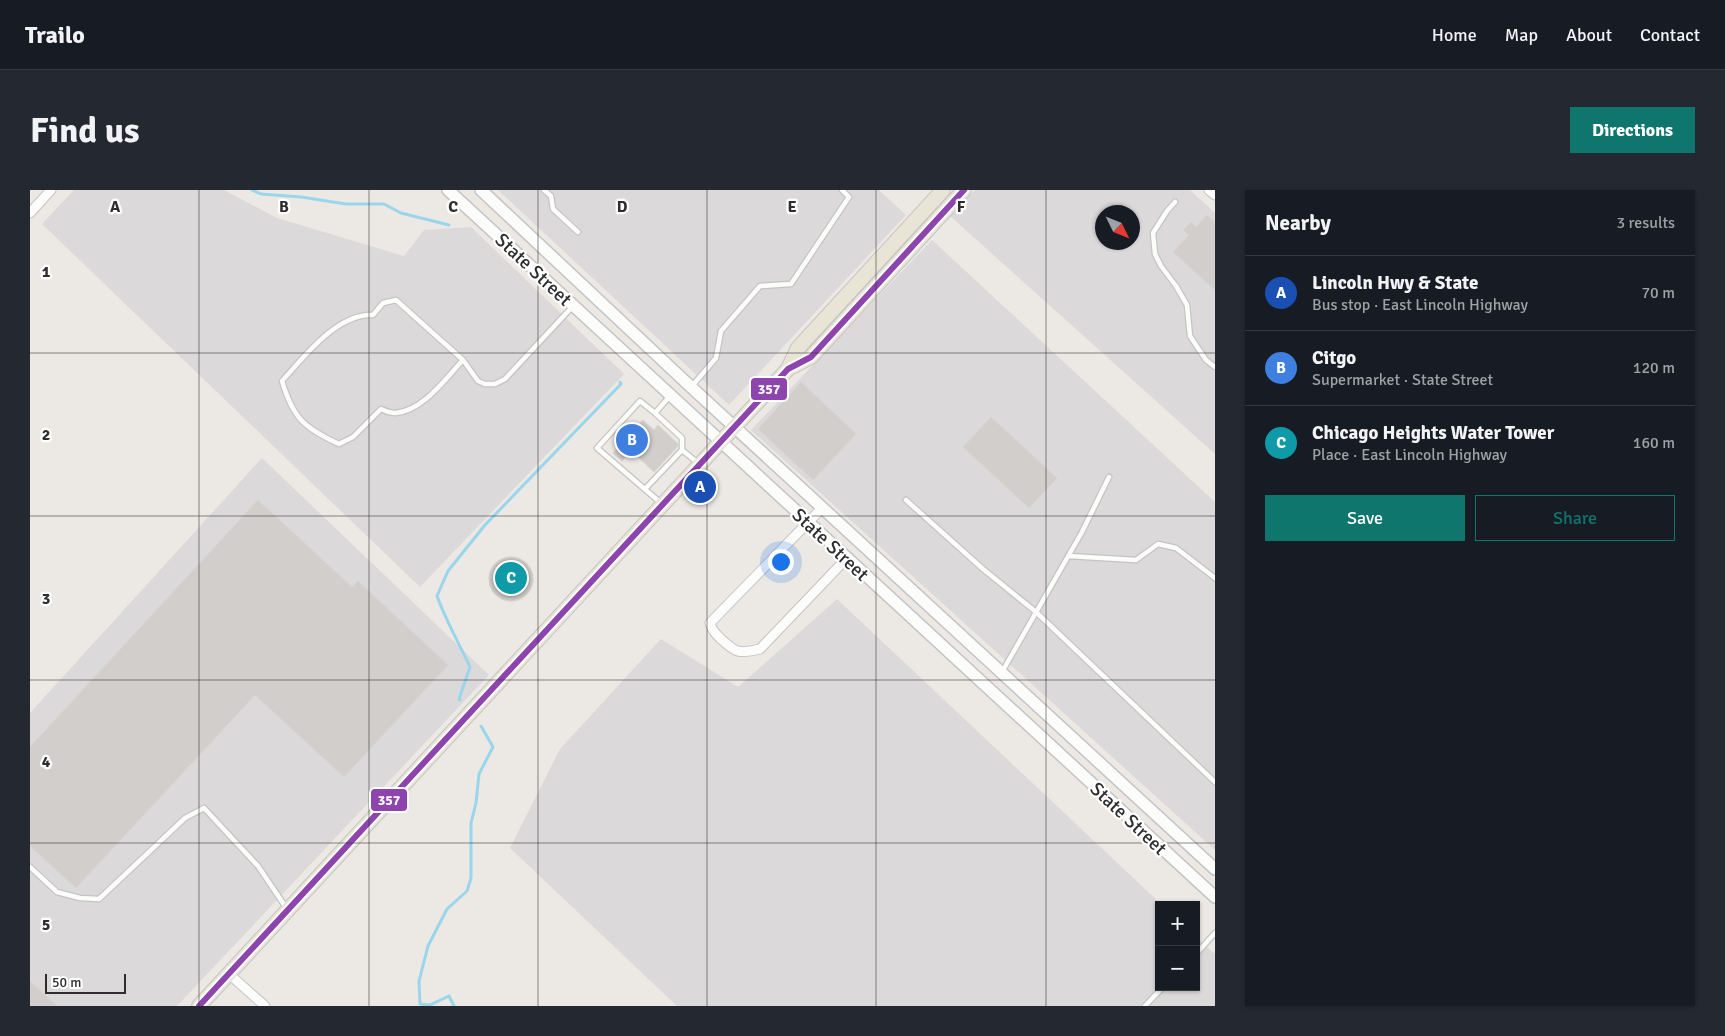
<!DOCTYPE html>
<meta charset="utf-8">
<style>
:root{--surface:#171b24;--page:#242831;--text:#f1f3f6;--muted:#9ea1a6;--line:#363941;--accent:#0f766e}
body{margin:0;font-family:Signika,sans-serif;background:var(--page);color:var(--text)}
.controls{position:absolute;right:15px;bottom:15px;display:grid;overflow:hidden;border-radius:0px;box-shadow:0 1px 4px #0004}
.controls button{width:45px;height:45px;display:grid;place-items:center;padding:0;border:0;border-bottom:1px solid var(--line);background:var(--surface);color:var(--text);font:25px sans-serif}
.compass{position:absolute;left:1065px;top:15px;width:45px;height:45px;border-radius:50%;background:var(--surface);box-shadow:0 1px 4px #0004;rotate:133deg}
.scale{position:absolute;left:15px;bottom:12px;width:81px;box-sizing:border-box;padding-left:5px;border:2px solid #2e2e2e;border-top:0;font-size:14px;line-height:18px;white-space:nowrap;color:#2e2e2e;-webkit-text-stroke:4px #fff;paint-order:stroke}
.you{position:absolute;left:750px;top:371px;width:18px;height:18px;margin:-12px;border:4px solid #fff;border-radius:50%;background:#1a73e8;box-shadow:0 0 0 8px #1a73e833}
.badge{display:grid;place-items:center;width:32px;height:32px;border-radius:50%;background:var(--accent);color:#fff;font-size:16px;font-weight:700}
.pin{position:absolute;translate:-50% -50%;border:2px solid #fff;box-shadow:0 1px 5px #0006}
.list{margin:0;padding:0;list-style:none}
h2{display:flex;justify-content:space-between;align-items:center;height:65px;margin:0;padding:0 20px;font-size:21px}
h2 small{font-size:16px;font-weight:400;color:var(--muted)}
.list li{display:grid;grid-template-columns:32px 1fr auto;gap:15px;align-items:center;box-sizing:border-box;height:75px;padding:0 20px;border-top:1px solid var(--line)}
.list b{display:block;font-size:19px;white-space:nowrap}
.list p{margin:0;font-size:16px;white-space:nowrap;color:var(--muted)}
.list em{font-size:16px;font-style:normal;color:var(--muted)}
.actions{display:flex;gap:10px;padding:15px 20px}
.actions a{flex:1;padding:11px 0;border:1px solid var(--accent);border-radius:0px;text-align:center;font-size:18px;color:var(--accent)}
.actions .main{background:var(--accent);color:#fff}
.map{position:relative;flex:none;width:1185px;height:816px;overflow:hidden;border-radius:0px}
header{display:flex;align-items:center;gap:30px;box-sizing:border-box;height:70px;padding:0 25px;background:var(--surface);border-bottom:1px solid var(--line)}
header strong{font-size:24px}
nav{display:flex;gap:28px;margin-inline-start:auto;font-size:18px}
.intro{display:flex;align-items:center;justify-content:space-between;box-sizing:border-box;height:120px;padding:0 30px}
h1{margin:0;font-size:35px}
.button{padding:12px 22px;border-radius:0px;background:var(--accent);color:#fff;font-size:18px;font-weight:700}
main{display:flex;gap:30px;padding:0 30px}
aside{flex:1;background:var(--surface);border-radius:0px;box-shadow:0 1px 4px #0004}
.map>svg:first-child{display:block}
</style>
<header>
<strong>Trailo</strong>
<nav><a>Home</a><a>Map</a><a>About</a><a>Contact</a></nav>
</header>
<div class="intro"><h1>Find us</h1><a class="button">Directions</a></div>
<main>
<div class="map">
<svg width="1185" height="816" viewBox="0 0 1185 816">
<rect width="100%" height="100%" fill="#ece8e4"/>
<!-- industrial -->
<path fill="#dcd9db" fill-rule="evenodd" d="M44,0H194L247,28L374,66L394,40L441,37L594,184L390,397L12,34Z
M468,0H849L876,25L699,215Z
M945,0H1160L1185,23V264L920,26ZM1072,22H1102V52H1072Z
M902,50L1185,312V660L721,240Z
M232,268L459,485L147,816H0V523Z
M807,409L1132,715H1129V797H1166V747L1185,764V816H647L480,658L530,559L631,449L708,497Z"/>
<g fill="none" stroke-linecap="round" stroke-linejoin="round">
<!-- stream -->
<path stroke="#99d6ec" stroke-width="3" d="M222,0L231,4L271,7L316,14H354L371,23L419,35
M430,510L429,509L440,477C429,453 416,431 407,406L418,381L455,335L591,194L590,192
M424,816L419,806L400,815L390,814L389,791L398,756L417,719L437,701L441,688V633L446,613L449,584L463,557L451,536"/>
</g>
<!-- building -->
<path fill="#d1cecb" stroke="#d7d4d0" d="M1177,25L1185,32V100L1143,62L1159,45L1153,40L1161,32L1166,37Z
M771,192L826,244L783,290L728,239Z
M961,227L1027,288L999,318L933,257Z
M613,230L624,240L628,235L648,254V256L624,282L601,260L592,271L583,263Z
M228,310L322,397L328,391L418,475L314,587L225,505L46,698L0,656V557Z
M459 389a22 22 0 1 1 44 0a22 22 0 1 1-44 0Z
M0,791L27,816H0Z"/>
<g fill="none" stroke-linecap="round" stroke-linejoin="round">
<defs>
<path id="service" d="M514,0L521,6L523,19L548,42
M1145,12L1137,21L1123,43L1125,64L1131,76L1146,96L1157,115L1160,146L1176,170L1185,177
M433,170C415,189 394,220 366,223C361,223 355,221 351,219L323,247L309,254C274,238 263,228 252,191C274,167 307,123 343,125L353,113L366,110L433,170L448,191L455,194H465L475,189L543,116
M662,196L686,168L691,141L730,96L761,94L819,7L812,0
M652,260L668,273
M615,299L652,260V248L625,223
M876,310L953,379L1006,422L1185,592
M632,314L567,258L610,211L625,223L640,206
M1038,366L1106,370L1128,354L1146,358L1185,388
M972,482L1052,342L1079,287
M0,677L27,702L50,708L69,709L155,628L174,618L228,676L257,719
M1166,764L1185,743
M1115,816L1133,797"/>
<path id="minor" d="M1179,0L1185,5
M0,23L21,0
M792,318L680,433C682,440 685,443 691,449C706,463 709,464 730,459L817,368
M199,784L235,816"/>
<path id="tertiary" d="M418,0L1185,707
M451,0L661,197L1185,679"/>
<path id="primary" d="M758,179L781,167L934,0
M169,816L758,179L768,158L913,0"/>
</defs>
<!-- service casing -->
<use href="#service" stroke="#c5c4c5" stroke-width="7"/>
<!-- minor casing -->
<use href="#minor" stroke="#c5c4c5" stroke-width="11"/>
<!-- tertiary casing -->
<use href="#tertiary" stroke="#c5c4c5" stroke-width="14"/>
<!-- primary casing -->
<use href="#primary" stroke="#c6c5c4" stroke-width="16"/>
<!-- service -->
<use href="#service" stroke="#fcfcfb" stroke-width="4.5"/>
<!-- minor -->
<use href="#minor" stroke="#fcfcfb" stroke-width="9"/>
<!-- tertiary -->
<use href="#tertiary" stroke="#fcfcfb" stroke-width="11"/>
<!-- primary -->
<use href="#primary" stroke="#e8e4d6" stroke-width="14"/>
<defs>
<path id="bus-1" d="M169,816L758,179L781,167L934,0"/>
</defs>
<!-- bus-1 casing -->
<use href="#bus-1" stroke="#fff" stroke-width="10"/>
<!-- bus-1 -->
<use href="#bus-1" stroke="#8e44ad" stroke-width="6"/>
</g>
<!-- grid -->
<path fill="none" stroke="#2e2e2e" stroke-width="1" stroke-opacity="0.55" d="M169,0V816M339,0V816M508,0V816M677,0V816M846,0V816M1016,0V816M0,163H1185M0,326H1185M0,490H1185M0,653H1185"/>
<g text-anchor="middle" stroke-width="4.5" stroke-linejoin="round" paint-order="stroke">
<!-- street labels -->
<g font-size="19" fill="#2e2e2e" stroke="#fff">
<text transform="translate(504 79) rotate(43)" y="7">State Street</text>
<text transform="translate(801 354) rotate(43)" y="7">State Street</text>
<text transform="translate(1099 628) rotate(43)" y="7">State Street</text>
</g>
</g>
<g font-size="16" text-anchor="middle" font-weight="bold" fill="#2e2e2e" stroke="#fff" stroke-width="4.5" stroke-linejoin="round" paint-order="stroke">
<text x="85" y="22">A</text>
<text x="254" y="22">B</text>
<text x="423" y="22">C</text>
<text x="592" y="22">D</text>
<text x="762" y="22">E</text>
<text x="931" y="22">F</text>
<text x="16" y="87">1</text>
<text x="16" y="250">2</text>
<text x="16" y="414">3</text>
<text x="16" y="577">4</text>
<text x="16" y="740">5</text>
</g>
<g stroke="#fff" stroke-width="2">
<rect x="720" y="187" width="38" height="24" rx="5" fill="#8e44ad"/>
<rect x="340" y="598" width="38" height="24" rx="5" fill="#8e44ad"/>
</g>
<g font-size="14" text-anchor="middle" font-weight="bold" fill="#fff">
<text x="739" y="204">357</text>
<text x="359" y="615">357</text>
</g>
</svg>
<div class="controls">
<button>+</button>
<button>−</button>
</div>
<svg class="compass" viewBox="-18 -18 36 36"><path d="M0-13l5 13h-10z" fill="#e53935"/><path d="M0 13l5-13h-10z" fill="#9ea1a6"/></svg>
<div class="scale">50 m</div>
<div class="you"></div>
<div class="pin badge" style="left:670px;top:297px;background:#1a4fb4">A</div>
<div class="pin badge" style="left:602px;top:250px;background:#3f7fe0">B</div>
<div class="pin badge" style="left:481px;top:388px;background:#0f9aa8">C</div>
</div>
<aside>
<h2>Nearby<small>3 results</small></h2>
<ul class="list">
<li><span class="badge" style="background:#1a4fb4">A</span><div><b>Lincoln Hwy &amp; State</b><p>Bus stop · East Lincoln Highway</p></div><em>70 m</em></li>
<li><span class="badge" style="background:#3f7fe0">B</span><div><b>Citgo</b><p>Supermarket · State Street</p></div><em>120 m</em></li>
<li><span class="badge" style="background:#0f9aa8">C</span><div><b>Chicago Heights Water Tower</b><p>Place · East Lincoln Highway</p></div><em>160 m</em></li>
</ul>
<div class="actions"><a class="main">Save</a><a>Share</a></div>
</aside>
</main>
